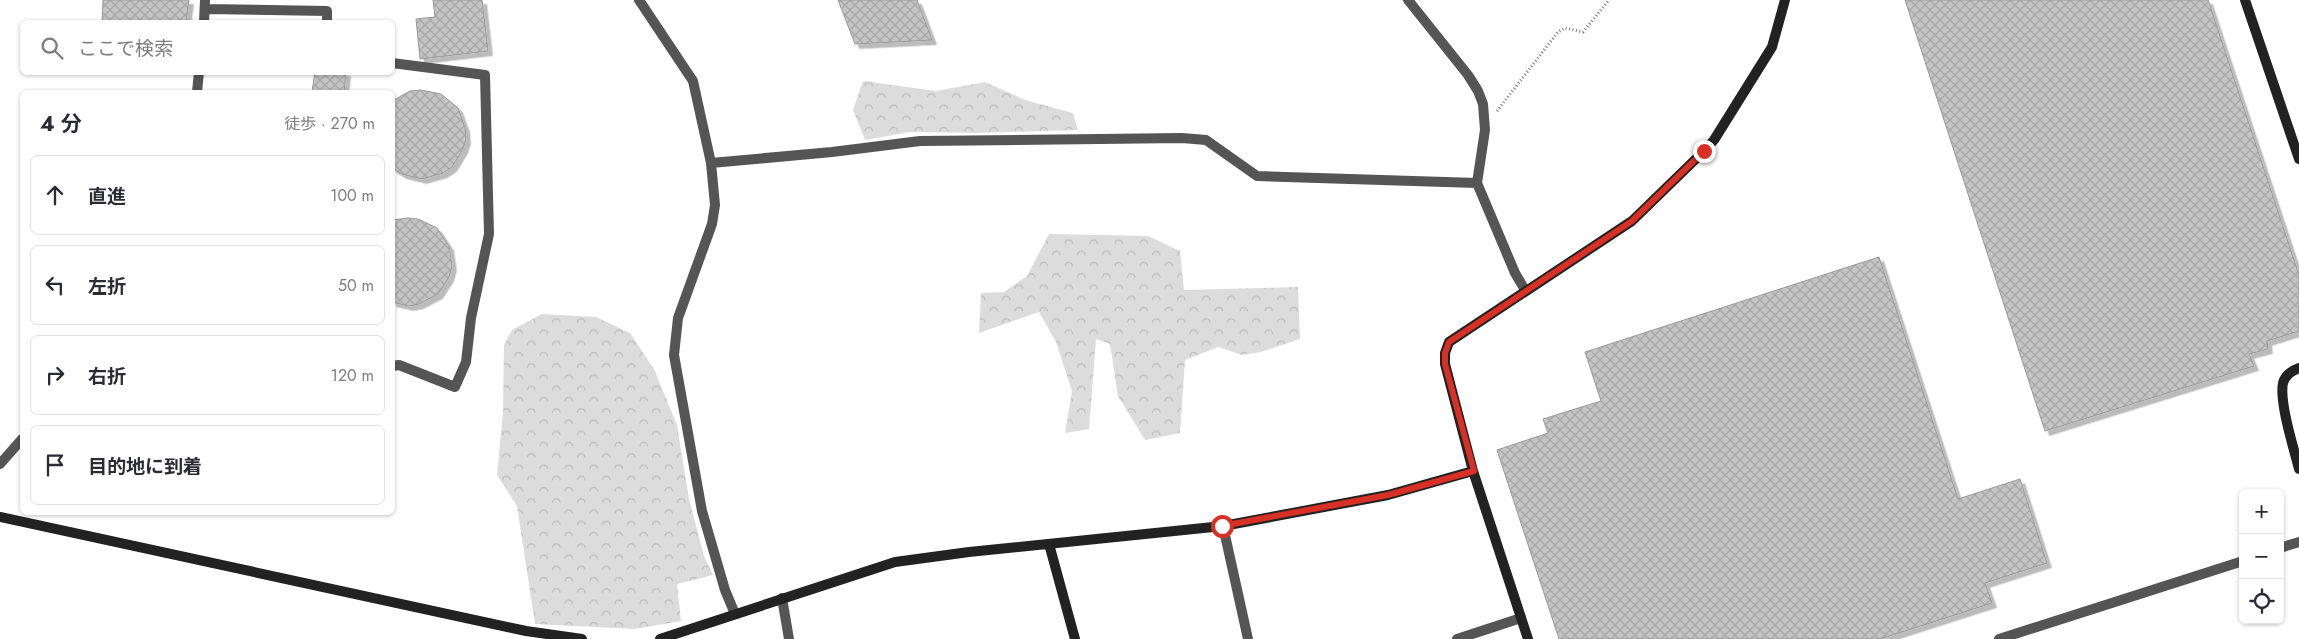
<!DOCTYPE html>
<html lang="ja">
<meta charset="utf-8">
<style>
:root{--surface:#fff;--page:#f7f7f7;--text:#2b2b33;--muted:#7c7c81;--line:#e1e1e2}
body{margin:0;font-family:Jost,"Noto Sans JP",sans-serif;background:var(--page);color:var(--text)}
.controls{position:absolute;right:15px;bottom:15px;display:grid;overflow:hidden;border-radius:8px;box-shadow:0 1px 4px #0004}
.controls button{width:45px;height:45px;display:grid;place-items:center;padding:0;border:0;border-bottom:1px solid var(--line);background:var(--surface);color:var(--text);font:25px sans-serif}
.stop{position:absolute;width:15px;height:15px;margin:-11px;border:4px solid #d93025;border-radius:50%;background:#fff}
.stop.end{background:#d93025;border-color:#fff;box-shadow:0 1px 5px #0008}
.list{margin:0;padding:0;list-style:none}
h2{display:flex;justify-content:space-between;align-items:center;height:65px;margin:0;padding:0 20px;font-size:21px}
h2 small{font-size:16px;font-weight:400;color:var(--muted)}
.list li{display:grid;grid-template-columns:32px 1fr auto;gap:15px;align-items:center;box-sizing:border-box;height:80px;margin:0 10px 10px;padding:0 10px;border:1px solid var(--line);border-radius:8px}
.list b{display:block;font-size:19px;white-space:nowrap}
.list em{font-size:16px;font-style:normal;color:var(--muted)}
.icon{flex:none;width:28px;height:28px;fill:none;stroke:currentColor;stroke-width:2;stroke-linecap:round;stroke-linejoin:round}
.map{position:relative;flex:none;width:2299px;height:639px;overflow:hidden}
.search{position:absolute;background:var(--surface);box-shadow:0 1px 4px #0004;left:20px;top:20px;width:375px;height:55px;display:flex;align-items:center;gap:12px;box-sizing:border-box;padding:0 18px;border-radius:8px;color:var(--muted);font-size:19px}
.panel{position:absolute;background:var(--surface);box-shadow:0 1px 4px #0004;left:20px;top:90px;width:375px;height:425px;border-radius:8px}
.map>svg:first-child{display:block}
</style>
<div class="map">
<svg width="2299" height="639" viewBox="0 0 2299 639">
<defs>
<pattern id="forest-crowns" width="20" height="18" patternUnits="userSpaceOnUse" patternTransform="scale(1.25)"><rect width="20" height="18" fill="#dcdcdc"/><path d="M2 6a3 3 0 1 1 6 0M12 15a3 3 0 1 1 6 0" fill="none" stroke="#bbb"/></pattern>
<pattern id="building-cross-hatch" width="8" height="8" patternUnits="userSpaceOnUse" patternTransform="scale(1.25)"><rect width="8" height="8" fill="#c4c4c4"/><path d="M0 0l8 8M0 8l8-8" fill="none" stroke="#a7a7a7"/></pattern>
<filter id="shadow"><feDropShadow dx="4.5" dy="4.5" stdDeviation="0" flood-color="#0004"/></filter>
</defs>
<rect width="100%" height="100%" fill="#fff"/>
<!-- forest -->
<path fill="url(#forest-crowns)" d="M863,81L936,91L985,82L1025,100L1073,113L1078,130L978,133L910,132L865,140L853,110Z
M1049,234L1148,236L1180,251L1184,290L1298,287L1300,339L1261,352L1242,355L1218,347L1185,360L1180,433L1145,440L1118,396L1110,344L1096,339L1089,429L1065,433L1072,391L1056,342L1039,312L979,333L981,293L1004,292L1027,276Z
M542,314L596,317L630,333L654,369L677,425L689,499L704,556L713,575L677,584L681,621L635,629L535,624L517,506L497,475L503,412L504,345L512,330Z"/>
<!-- building -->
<path fill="url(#building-cross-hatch)" stroke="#999" filter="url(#shadow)" d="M103,0H189L186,22H102Z
M433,0H482L488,51L420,59L416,19L435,17Z
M838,0H917L932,40L855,44Z
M1905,0H2208L2299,275V331L2267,341L2268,349L2249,354L2254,366L2045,431Z
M315,72H346L344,92H312Z
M421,90L441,94L458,108L465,128L466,139L463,149L452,167L443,173L422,179L402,174L392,168V101L410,91Z
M408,218L418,219L437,228L449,246L452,266L449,277L438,294L419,304L409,306L392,302V220Z
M1879,257L1958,499L2020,479L2047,563L1985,583L1992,603L1880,639H1559L1497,450L1548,433L1543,419L1601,401L1585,352Z"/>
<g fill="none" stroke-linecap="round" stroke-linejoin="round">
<!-- path -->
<path stroke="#777" stroke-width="3" stroke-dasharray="1 2.5" stroke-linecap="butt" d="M1497,111L1558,32L1565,28L1583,32L1609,0"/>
<!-- street -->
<path stroke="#555" stroke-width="10" d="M639,0L693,81L711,163L715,205L712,224L678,318L674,355L702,511L725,590L735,614
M1408,0L1468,75L1478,91L1483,104L1485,130L1477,183L1515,273L1525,290
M205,9L327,11V22
M204,22L205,0
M392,63L485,75L489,234L471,318L466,362L455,387L399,365L392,366
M197,92L199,72
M711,163L832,152L920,141L1182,138L1206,140L1257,176L1477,183
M0,464L22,439
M1223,526L1248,639
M2280,548L2299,542
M782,598L789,639
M1457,639L1521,618
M1999,639L2243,561"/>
<!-- secondary -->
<path stroke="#222" stroke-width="10" d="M2245,0L2299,159
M2299,368C2291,371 2285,375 2283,383C2279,402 2294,449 2299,469
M0,517L526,631L582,639
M1049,544L1075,639
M660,639L895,562L969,552L1223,526L1388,495L1473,471
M1528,639L1473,471L1445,364V353L1449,342L1632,221L1704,151L1714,140L1772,47L1785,0"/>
</g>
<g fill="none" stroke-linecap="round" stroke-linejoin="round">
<!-- route -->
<path stroke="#d93025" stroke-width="6" d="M1222,526L1388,495L1474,471L1445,364V353L1449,342L1632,221L1704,151"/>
</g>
</svg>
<div class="controls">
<button>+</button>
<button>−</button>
<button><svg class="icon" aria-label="locate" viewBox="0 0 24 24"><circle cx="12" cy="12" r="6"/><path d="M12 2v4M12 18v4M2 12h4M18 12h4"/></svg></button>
</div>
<div class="stop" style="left:1222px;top:526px"></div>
<div class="stop end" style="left:1704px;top:151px"></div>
<div class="search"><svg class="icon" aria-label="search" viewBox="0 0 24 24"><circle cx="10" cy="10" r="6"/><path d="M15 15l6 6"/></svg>ここで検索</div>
<section class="panel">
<h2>4 分<small>徒歩 · 270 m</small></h2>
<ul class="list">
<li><svg class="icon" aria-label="ahead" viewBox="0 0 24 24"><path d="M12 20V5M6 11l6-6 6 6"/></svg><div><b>直進</b></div><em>100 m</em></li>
<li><svg class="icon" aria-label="left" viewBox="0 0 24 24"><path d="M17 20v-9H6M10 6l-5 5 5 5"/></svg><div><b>左折</b></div><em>50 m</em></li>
<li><svg class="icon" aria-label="right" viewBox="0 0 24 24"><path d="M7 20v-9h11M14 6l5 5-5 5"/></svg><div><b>右折</b></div><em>120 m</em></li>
<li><svg class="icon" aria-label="arrive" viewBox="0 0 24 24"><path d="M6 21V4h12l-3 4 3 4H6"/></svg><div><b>目的地に到着</b></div></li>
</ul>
</section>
</div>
